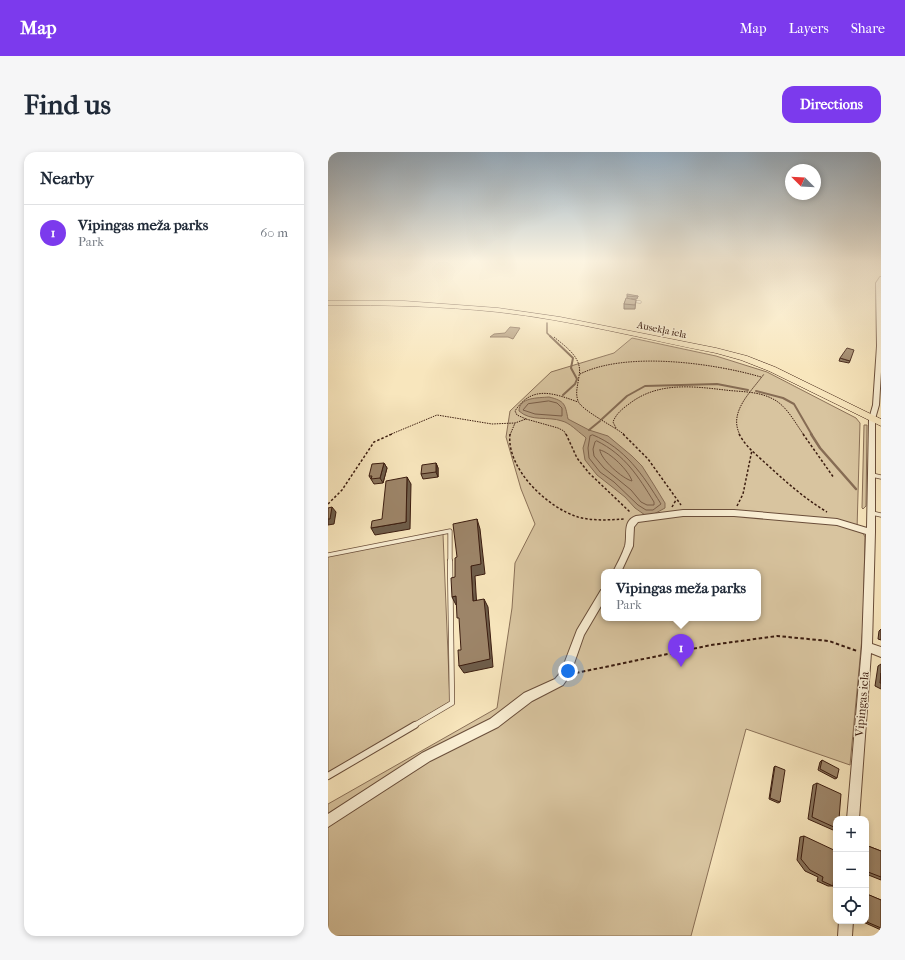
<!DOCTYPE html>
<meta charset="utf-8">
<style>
:root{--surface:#fff;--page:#f6f6f7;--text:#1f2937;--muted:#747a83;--line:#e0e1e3;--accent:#7c3aed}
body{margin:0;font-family:"IM FELL French Canon",serif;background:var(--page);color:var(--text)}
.controls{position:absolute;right:12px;bottom:12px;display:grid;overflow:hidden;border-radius:8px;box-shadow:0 2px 6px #0003}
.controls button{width:36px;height:36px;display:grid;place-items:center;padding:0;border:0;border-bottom:1px solid var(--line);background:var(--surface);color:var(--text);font:20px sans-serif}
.compass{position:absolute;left:457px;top:12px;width:36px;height:36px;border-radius:50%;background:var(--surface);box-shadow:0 2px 6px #0003;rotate:294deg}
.you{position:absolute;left:240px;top:519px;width:14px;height:14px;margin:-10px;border:3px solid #fff;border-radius:50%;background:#1a73e8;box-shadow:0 0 0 6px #1a73e833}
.badge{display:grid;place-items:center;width:26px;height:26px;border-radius:50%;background:var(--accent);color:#fff;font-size:13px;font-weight:700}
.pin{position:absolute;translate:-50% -33px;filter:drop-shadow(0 1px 2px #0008)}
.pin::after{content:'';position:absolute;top:21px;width:14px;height:12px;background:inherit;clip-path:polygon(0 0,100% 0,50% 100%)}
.popup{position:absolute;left:273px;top:417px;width:160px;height:52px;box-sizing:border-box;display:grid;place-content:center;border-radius:8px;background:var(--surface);filter:drop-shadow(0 1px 3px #0005);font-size:13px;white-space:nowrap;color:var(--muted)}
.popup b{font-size:15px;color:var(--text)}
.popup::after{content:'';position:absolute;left:50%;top:100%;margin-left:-8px;border:8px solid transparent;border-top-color:var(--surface)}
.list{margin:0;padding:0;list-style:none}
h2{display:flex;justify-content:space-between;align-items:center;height:52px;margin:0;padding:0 16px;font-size:17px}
h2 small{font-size:13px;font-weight:400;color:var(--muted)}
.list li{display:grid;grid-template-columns:26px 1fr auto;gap:12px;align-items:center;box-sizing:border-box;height:56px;padding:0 16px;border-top:1px solid var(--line)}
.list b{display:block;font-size:15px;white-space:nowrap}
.list p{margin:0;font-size:13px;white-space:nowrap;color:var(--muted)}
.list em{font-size:13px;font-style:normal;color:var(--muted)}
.icon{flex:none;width:22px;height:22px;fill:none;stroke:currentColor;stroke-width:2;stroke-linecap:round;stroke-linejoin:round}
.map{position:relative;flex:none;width:553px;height:784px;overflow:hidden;border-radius:12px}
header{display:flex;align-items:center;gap:24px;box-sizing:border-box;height:56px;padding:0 20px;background:var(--accent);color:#fff}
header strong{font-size:19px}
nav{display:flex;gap:22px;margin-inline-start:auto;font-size:14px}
.intro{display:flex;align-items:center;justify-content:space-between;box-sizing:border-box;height:96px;padding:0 24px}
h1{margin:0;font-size:28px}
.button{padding:10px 18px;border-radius:12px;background:var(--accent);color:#fff;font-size:14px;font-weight:700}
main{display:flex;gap:24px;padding:0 24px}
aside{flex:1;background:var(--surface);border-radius:12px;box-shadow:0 2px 6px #0003}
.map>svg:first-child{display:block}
</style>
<header>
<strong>Map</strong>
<nav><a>Map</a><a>Layers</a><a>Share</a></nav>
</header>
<div class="intro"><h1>Find us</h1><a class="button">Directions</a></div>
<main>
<aside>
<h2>Nearby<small></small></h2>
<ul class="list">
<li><span class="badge">1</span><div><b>Vipingas meža parks</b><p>Park</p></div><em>60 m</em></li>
</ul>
</aside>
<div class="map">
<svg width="553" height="784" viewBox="0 0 553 784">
<rect width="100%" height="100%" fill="#f8e6bd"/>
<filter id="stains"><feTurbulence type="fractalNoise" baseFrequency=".005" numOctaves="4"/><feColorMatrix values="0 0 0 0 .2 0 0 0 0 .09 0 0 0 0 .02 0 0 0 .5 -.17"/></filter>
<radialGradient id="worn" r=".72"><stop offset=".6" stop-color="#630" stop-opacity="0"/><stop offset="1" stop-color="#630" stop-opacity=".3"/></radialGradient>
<!-- green -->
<path fill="#d8c49f" stroke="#8a7057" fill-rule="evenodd" d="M304,186L388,204L439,220L528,266L532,271L529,378L535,381L537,385L535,475L522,613L418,577L363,784H0V652L169,556L184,456L187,411L207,372L193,337L178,285L182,259L223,220L286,201ZM276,420H430V466H276Z
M536,273H539L538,354L535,357L534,356Z
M115,382L122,550L0,621V404Z"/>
<!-- water -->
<path fill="#b8a182" stroke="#866c54" d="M182,175L192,176L185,187L180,185H162L166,182L177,181Z
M221,245C237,249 237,252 240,267L261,278L280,284L304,304L314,314L326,333L337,351V356L326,362L317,363L307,356L297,345L269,323L257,308L255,296L258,286L256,284C249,279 242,271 234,269C220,264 203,270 191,259C191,245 210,246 221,245Z"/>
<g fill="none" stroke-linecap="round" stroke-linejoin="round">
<!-- shore -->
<path stroke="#7a5e48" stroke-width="1" d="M221,249L229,251L234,256V264L207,262L195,258L200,252Z
M265,283C297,296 315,323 333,352L325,358H318L310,353L286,330L272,320L261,306L260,296L262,284Z
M269,289C297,303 310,324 326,350V353H319L313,350L303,338L276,316L266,304L265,297L267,290Z
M272,298C282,300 301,319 304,329C295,327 272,307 272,298Z"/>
<!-- stream-far2 -->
<path stroke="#866c54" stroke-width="1.5" d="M219,171V181L223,185"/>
<!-- stream-far1 -->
<path stroke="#866c54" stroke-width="2" d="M222,184L245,206L243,216L249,227L247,232L235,243
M428,239L455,246L466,252L484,283
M274,267L299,244L317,234L389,232L420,238
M261,278L272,269"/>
<!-- stream -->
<path stroke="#866c54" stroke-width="2.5" d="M483,282L492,296L528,337"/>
<defs>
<path id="lane-far3" d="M304,149L312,150"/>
<path id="lane-far2" d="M544,323L553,325
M544,361L553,363
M0,403L122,379V410"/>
<path id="lane-far1" d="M85,574L124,551L122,409"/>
<path id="lane" d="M0,624L87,573"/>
<path id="street" d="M552,125H553V220L551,253L547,267V380L544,492L553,495V505L543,501L531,667H519L534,495L538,382L509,373L406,364H355L310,370L306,375L305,394L293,420H285C289,412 294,403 297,394C300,383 294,369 308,364L355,358H406L509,367L539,376L541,267L545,253L549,194L548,131Z
M276,437V449L256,483L242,523L235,533L204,549L170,575L102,609L0,675V662L94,601L162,567L196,541L227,527L233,520L249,478L273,438Z
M511,769H525L524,784H510Z"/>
<path id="primary" d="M0,149H76L170,156L232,165L388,196L419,204L447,215L553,267V274L441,219L413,208L388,201C316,187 243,168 170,160C113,154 57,153 0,153Z"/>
</defs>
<!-- lane-far3 casing -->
<use href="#lane-far3" stroke="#6a4e3a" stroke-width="3"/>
<!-- lane-far2 casing -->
<use href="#lane-far2" stroke="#6a4e3a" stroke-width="5"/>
<!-- lane-far1 casing -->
<use href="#lane-far1" stroke="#6a4e3a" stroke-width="6"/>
<!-- lane casing -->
<use href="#lane" stroke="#6a4e3a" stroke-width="8"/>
<!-- street casing -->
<use href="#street" stroke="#6a4e3a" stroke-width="2"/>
<!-- primary casing -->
<use href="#primary" stroke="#3b1c0f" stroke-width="1"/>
<!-- path-far2 -->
<path stroke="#3b1c0f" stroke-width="1" stroke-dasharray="1.5 1" stroke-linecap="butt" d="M226,185C238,195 255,206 251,224C250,233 247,240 250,249C253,258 287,275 297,283
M252,222C298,199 385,211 433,225
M198,267L189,263L187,259C204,233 225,241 250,250
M288,276L285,270C288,262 294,257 301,252C329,230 363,234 397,238C413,240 430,239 445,247C459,254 467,271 476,283
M61,283L109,263L164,272L187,271L198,267L230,276L236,279L238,283
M182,283L187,271
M412,283C400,260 423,240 436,222"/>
<!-- path-far1 -->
<path stroke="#3b1c0f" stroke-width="1.5" stroke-dasharray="2.5 2" stroke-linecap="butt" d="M182,282C178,317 220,356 250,365C265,369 281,368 296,367
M238,282L249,306L261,321L303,361
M295,282L320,307L353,353
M411,282C417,293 425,300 434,308C455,327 474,345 499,360
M475,282L506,326
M0,352L14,338L46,290L64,282
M409,354L415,342L424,298
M344,355L348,348"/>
<!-- path -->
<path stroke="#3b1c0f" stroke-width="2" stroke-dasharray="3.5 2.5" stroke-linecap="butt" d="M248,521L383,493L449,484L501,489L529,499"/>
<!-- lane-far3 -->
<use href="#lane-far3" stroke="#faefd4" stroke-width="2"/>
<!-- lane-far2 -->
<use href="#lane-far2" stroke="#faefd4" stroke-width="3.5"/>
<!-- lane-far1 -->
<use href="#lane-far1" stroke="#faefd4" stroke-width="4.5"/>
<!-- lane -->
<use href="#lane" stroke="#faefd4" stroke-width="6"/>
<!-- street -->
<use href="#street" fill="#faefd4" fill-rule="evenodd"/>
<!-- primary -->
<use href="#primary" fill="#f8e6bd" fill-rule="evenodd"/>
</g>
<!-- wall -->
<path fill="#87725a" stroke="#3b1c0f" d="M299,144H310L309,147H303L308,148L307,157H296V152L299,146Z
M512,206L522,209L521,211L511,209Z
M56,311L59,316L55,331L46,332L41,324Z
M108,311L110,316V325L95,327L93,322Z
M553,477V488L550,487L551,479Z
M553,512V537L547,534L550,514Z
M494,608L509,626L507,627L490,618L492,610Z
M447,614L452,650L450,651L441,647L446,615Z
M489,631L508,667V678H505L480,667L485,633Z
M476,684L505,734H500L489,729L490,725L477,719L469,708L472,685Z
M538,694H540L553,699V728L538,722Z
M538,742L553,748V778L533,769H538Z"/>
<!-- shaded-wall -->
<path fill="#6e5d4a" stroke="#3b1c0f" d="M56,311L59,316L55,331L52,326Z
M108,311L110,316V325L108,320Z
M79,325L83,332L82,377L47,383L43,376L78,370Z
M4,355L8,360L6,372L0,373V367Z
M149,367L152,377L157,422L147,424L149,457L145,449L143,414Z
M128,444L133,452L128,453L124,445Z
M156,447L160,455L165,515L136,521L131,514Z"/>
<!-- building -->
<path fill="#9d8569" stroke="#3b1c0f" d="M299,142L310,144V145L299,144Z
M298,146L308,148L307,153L296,152Z
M519,196L526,198L522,209L512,206Z
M56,311L52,326L43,327L44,324H41L44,312Z
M108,311V320L93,322L94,313Z
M79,325L78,370L43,376L44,369L54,367L58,329Z
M4,355L2,367H0V356Z
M149,367L153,412L143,414L145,449L156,447L162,507L131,514L130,498H133L131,466H129L128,444L124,445L123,426L127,425V406L129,405L125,372Z
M553,521V531H552Z
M494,608L511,617L509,626L492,617Z
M447,614L457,618L452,650L442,646Z
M489,631L513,642L511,667H508V676L484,665Z
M476,684L508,699L505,734L494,729L495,725L482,718L473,707Z
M540,694L553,699V725L540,720Z
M539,742L553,748V776L539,770Z"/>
<!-- sky -->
<linearGradient id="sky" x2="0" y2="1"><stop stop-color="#95acbf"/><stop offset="0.5" stop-color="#fcf4e1"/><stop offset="1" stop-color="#fcf4e1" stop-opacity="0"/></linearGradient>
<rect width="553" height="218" fill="url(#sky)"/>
<g text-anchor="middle" stroke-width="3" stroke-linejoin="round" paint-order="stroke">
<!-- far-street labels -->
<g font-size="10" fill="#3b1c0f" stroke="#faefd4">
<text transform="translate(334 177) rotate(12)" y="4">Ausekļa iela</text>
</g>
<!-- street labels -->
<g font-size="12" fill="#3b1c0f" stroke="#faefd4">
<text transform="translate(534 552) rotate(-85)" y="4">Vipingas iela</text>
</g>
</g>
<rect width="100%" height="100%" filter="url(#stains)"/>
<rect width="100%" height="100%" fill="url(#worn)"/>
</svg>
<div class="controls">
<button>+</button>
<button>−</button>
<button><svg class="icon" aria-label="locate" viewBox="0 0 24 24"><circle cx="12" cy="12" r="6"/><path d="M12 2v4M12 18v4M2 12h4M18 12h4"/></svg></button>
</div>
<svg class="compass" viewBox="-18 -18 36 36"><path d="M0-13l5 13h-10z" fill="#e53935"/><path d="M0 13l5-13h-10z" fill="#747a83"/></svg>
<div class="you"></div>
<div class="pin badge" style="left:353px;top:515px">1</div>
<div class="popup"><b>Vipingas meža parks</b>Park</div>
</div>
</main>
